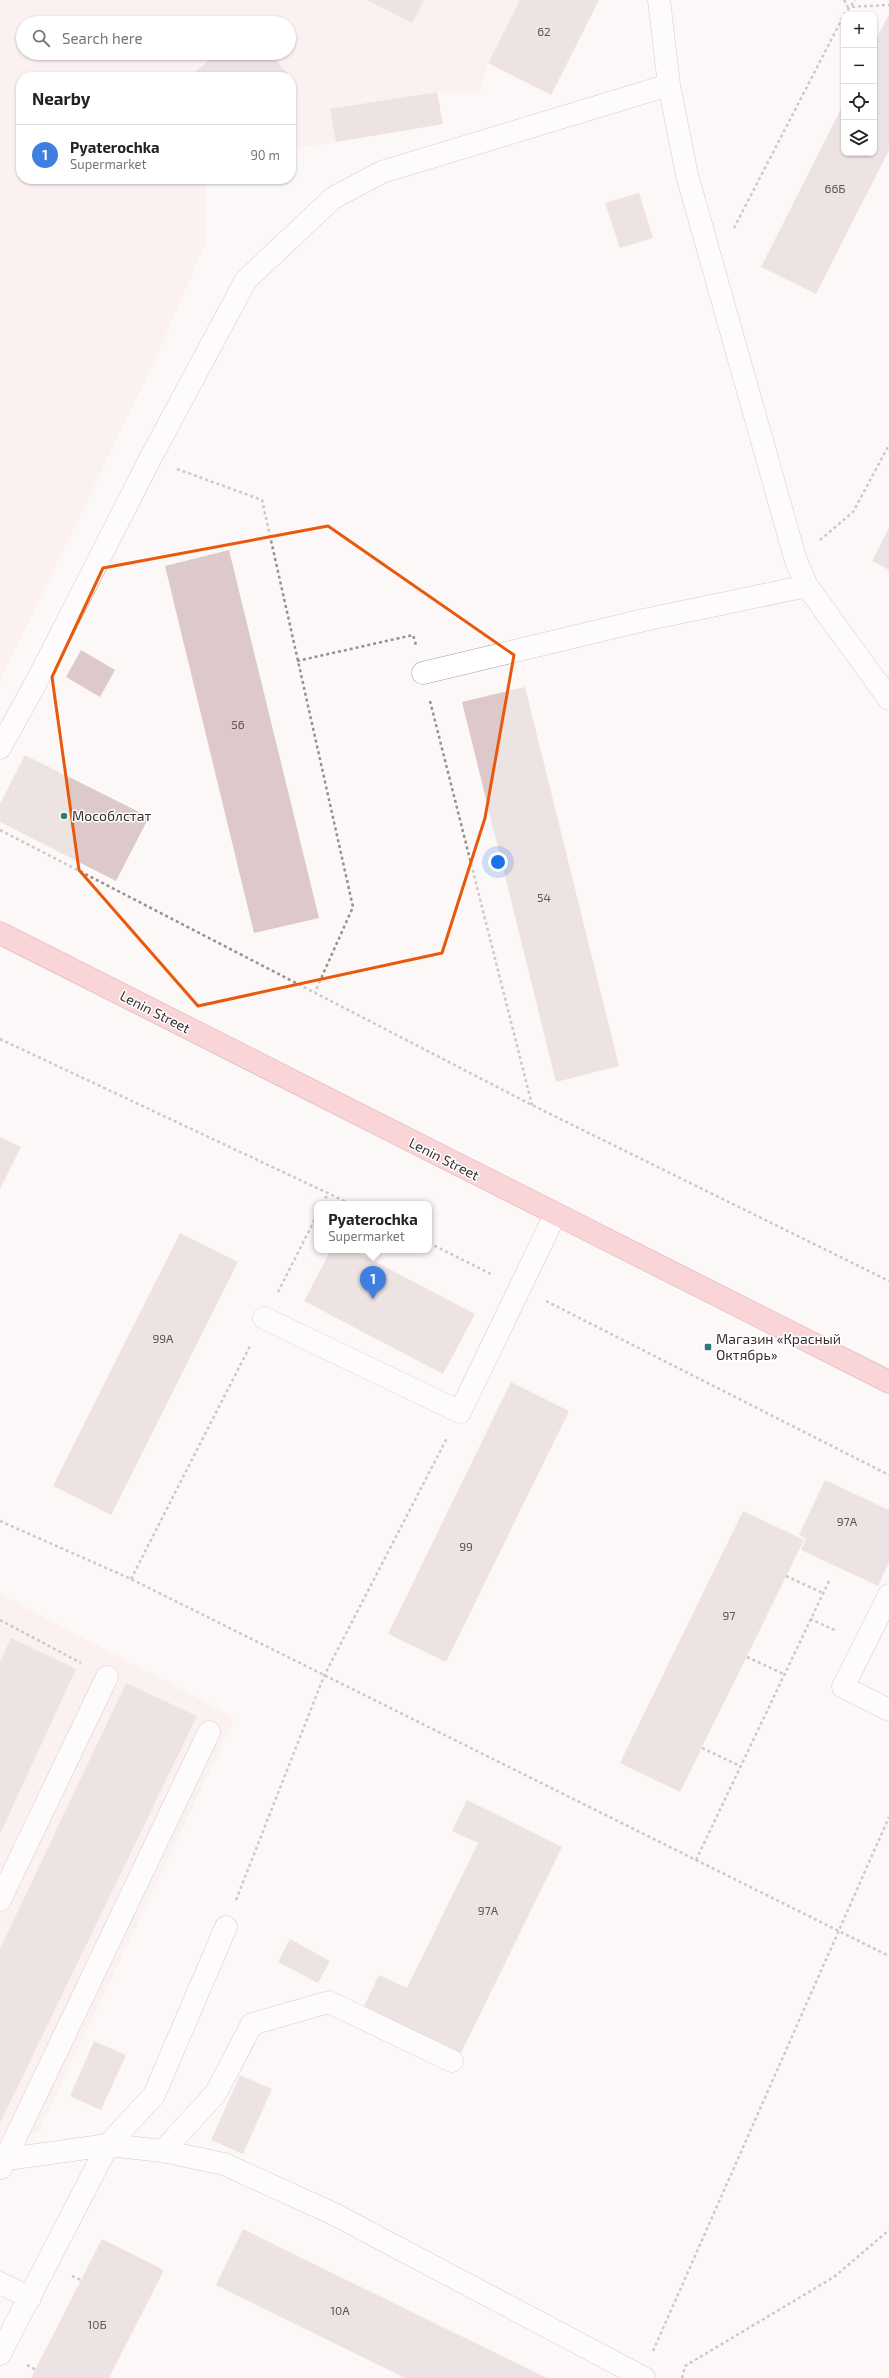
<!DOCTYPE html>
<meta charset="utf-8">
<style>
:root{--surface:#fff;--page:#f2f2f2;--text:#222;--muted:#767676;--line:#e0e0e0;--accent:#2f7979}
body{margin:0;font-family:"Exo 2",sans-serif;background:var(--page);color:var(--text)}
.controls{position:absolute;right:12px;top:12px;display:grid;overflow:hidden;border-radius:8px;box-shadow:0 1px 3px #0004}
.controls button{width:36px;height:36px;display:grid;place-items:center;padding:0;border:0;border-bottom:1px solid var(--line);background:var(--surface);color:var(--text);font:20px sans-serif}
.you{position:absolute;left:498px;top:862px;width:14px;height:14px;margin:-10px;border:3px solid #fff;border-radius:50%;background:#1a73e8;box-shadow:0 0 0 6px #1a73e833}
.badge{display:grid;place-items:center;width:26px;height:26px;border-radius:50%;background:var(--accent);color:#fff;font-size:13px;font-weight:700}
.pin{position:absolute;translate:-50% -33px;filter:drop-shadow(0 1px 2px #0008)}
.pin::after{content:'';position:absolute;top:21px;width:14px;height:12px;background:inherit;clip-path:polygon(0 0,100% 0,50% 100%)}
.popup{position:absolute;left:314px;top:1201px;width:118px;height:52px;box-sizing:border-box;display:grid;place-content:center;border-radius:8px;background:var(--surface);filter:drop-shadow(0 1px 3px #0005);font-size:13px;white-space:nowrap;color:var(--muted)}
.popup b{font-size:15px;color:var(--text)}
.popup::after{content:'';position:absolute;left:50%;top:100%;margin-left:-8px;border:8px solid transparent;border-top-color:var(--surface)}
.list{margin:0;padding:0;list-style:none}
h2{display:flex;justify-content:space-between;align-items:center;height:52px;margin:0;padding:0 16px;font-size:17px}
h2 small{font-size:13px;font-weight:400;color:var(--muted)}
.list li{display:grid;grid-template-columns:26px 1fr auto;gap:12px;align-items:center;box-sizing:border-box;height:60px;padding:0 16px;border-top:1px solid var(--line)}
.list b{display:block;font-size:15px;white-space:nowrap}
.list p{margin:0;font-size:13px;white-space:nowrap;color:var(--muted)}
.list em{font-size:13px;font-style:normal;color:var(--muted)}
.icon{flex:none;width:22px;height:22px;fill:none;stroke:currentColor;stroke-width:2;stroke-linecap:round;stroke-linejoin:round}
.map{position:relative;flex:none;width:889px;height:2378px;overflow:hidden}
.search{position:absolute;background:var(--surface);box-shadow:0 1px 3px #0004;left:16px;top:16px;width:280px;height:44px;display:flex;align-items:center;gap:10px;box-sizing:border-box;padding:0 14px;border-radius:22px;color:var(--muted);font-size:15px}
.panel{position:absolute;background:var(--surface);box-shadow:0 1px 3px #0004;left:16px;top:72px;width:280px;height:112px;border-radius:16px}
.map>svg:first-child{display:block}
</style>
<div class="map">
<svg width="889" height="2378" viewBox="0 0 889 2378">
<rect width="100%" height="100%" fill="#fcf8f8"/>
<!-- built -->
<path fill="#fbe9e9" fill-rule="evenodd" d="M0,0H520L488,63L480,93L437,92L331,109L336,142L291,149V77H21V179H206V242L154,362L0,681ZM23,23H289V53H23Z
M0,1594L235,1718L38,2133L0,2137Z"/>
<!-- building -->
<path fill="#dec9ca" d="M367,0H424L412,23Z
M520,0H599L551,95L488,63Z
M889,14V150L816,294L761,267L844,103V153H874V43Z
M218,53H270L288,74L284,77H189Z
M437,92L443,124L336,142L330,109Z
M639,193L653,238L620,248L605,203Z
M889,528V570L872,561Z
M229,550L319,918L254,933L165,566Z
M81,650L115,670L100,697L66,677Z
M525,687L619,1066L556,1082L462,702Z
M25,755L149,817L116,881L0,822V804Z
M0,1137L21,1147L0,1189Z
M180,1233L238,1262L111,1515L53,1486Z
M331,1250H353L475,1314L443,1374L304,1301Z
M511,1382L569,1411L446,1662L388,1634Z
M825,1480L889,1510V1562L878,1586L801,1550L806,1539L799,1535Z
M743,1511L804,1540L680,1792L620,1763Z
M11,1638L76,1669L0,1834V1662Z
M126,1683L197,1716L0,2123V1949Z
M467,1800L562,1847L461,2053L364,2006L379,1975L407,1988L478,1843L452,1831Z
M290,1939L330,1961L318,1983L278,1962Z
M94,2041L126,2055L101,2110L70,2096Z
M240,2075L272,2089L243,2154L211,2140Z
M243,2229L275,2245L547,2378H405L216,2285Z
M102,2239L164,2270L109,2378H31Z"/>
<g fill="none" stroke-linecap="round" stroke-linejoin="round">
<defs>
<path id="minor" d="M659,0L669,85L687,175L796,561L807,586L889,699
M423,673L644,620L807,586
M0,748L39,677L150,459L246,280L333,198L382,172L669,85
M264,1318L460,1412L555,1215
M889,1595L843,1687L889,1710
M0,1900L107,1677
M163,2151L216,2093L252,2024L329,2002L452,2061
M0,2160L108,2145L163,2151L224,2164L334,2214L644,2378
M1,2168L209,1732
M0,2283L30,2298
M0,2354L108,2145L154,2095L226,1927"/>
<path id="major" d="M0,933L889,1382"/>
</defs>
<!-- minor casing -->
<use href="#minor" stroke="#ab9898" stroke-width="23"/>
<!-- major casing -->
<use href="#major" stroke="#ae5a62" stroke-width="23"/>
<!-- path -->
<path stroke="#969090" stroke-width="2.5" stroke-dasharray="3 3" stroke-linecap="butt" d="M844,0L848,7L889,5
M844,15L855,0
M734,228L844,15
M177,469L262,500L353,907L315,992
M820,540L853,512L889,445
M297,661L413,635L416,645
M430,701L532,1105
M0,830L532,1105L889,1281
M0,1039L351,1204
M323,1204L328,1193
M429,1243L493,1275
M278,1292L317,1215
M546,1301L889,1475
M0,1521L131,1579L889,1956
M786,1576L823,1593
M131,1579L251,1344
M810,1619L837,1631
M0,1620L81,1663
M747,1657L784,1674
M702,1748L740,1766
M696,1860L829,1581
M236,1900L324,1676L447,1438
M72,2276L81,2280
M653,2351L889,1817
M27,2365L36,2370
M682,2378L685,2366L834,2277L889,2230"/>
<!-- minor -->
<use href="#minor" stroke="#fff" stroke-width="22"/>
<!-- major -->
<use href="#major" stroke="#f5aab2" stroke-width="22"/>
</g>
<!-- marked area -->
<path d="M0 0H889V2378H0ZM328,526L514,655L485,818L442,953L198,1006L79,870L52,677L103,568Z" fill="#fcf8f8" fill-opacity=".55" fill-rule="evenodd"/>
<path fill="none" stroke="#e8590c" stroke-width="3" stroke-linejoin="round" d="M328,526L514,655L485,818L442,953L198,1006L79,870L52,677L103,568Z"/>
<!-- markers -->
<g fill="#2f7979" stroke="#fff" stroke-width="1.5">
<circle cx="64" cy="816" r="4"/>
<rect x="704" y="1343" width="8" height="8" rx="2"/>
</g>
<g text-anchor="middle" stroke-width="3" stroke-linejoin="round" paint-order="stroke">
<!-- number labels -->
<g font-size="12" fill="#605555">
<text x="544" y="36">62</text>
<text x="835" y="193">66Б</text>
<text x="238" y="729">56</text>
<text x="544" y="902">54</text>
<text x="163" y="1343">99А</text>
<text x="847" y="1526">97А</text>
<text x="466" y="1551">99</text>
<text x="729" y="1620">97</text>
<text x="488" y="1915">97А</text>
<text x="340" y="2315">10А</text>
<text x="97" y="2329">10Б</text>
</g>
<!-- poi labels -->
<g font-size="14" fill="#362e2e" stroke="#fff" text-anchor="start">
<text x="72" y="821">Мособлстат</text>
<text x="716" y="1344">Магазин «Красный<tspan x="716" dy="16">Октябрь»</tspan></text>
</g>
<!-- street labels -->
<g font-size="14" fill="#362e2e" stroke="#fff">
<text transform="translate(155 1012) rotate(27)" y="5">Lenin Street</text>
<text transform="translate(444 1159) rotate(27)" y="5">Lenin Street</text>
</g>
</g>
</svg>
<div class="controls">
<button>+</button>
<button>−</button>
<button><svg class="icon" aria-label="locate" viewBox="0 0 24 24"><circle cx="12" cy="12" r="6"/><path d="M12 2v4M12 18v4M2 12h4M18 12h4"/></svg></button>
<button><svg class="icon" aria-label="layers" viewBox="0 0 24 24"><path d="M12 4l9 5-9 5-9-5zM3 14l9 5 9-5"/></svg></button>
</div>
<div class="you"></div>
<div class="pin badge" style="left:373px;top:1299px;background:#3f7fe0">1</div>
<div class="popup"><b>Pyaterochka</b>Supermarket</div>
<div class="search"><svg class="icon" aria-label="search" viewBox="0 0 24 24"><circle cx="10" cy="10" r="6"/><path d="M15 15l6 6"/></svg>Search here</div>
<section class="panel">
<h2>Nearby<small></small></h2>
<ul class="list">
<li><span class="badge" style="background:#3f7fe0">1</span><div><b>Pyaterochka</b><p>Supermarket</p></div><em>90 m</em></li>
</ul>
</section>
</div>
